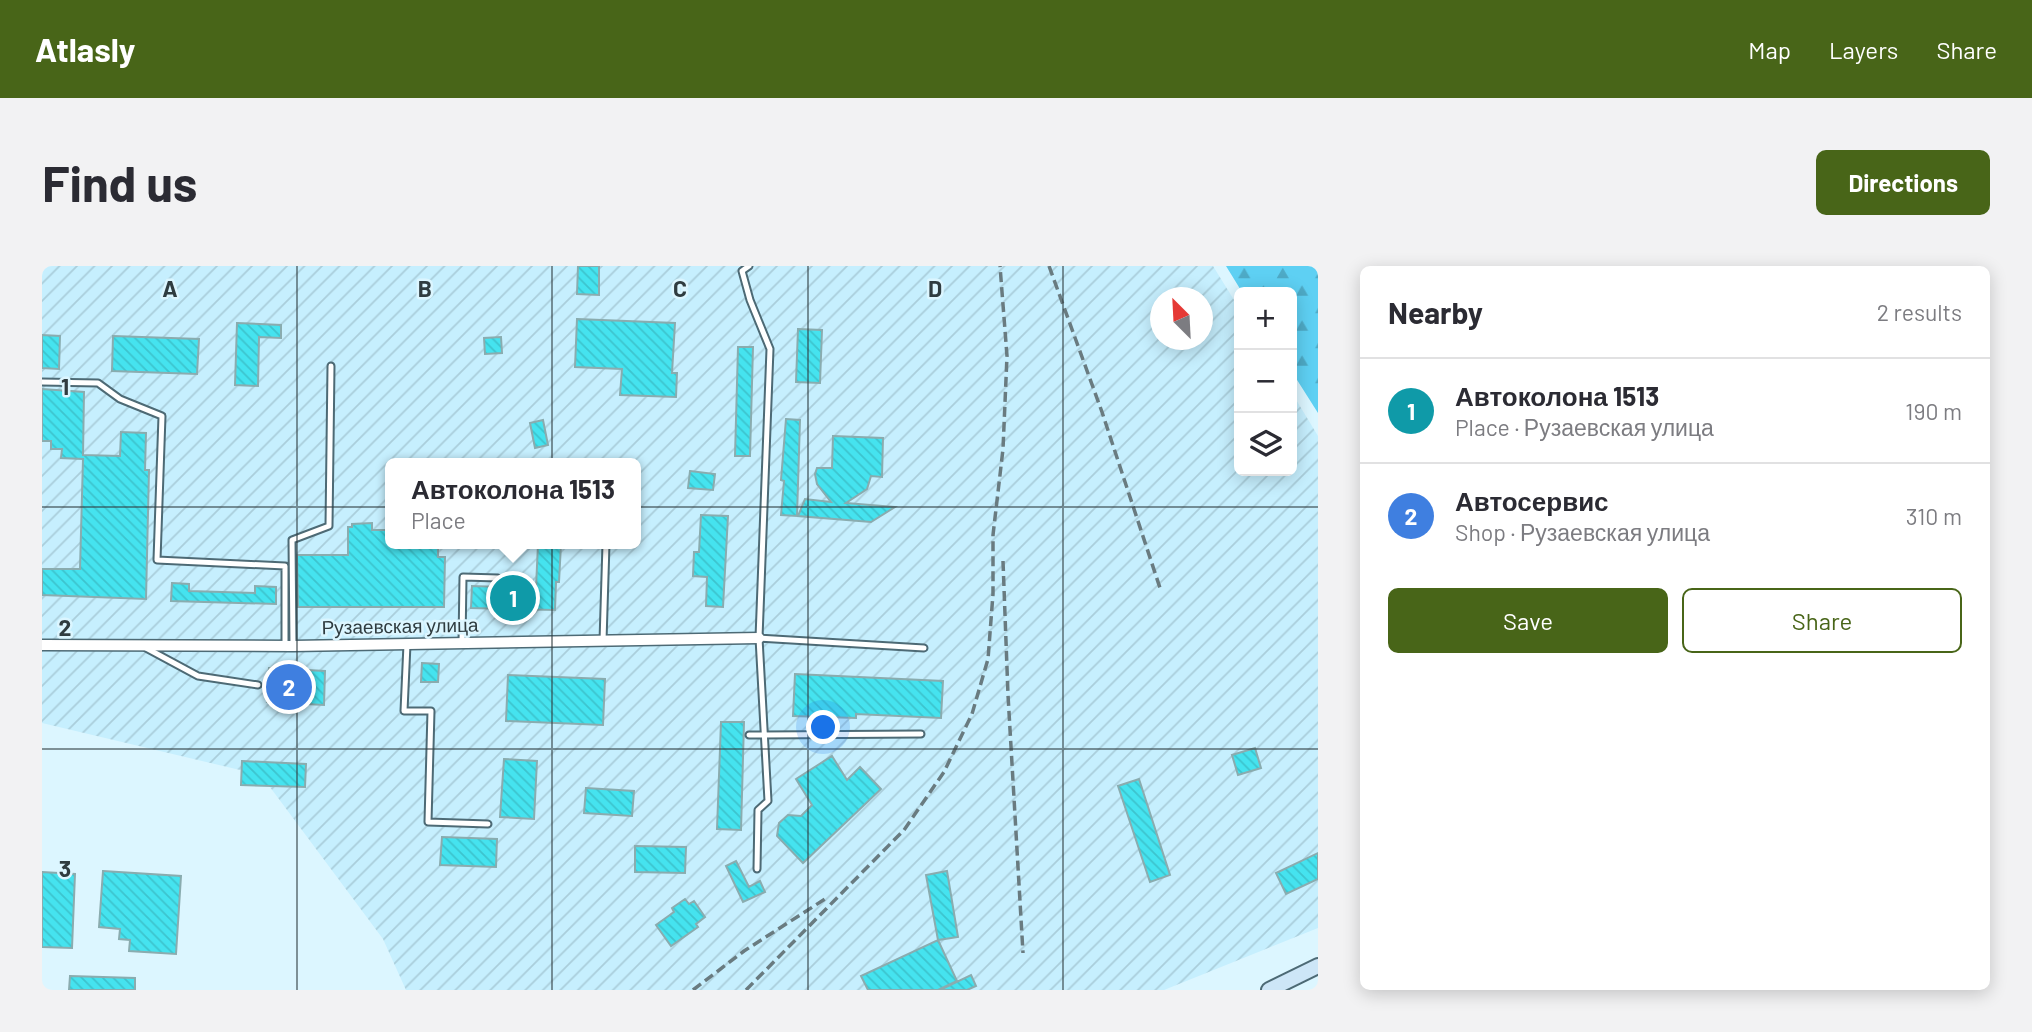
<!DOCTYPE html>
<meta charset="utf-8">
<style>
:root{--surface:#fff;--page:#f2f2f3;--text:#2b2b33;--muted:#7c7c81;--line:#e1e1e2;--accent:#486518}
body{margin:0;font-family:Barlow,sans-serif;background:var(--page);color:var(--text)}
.controls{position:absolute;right:21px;top:21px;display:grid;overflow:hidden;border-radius:10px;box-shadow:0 4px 18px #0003}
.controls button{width:63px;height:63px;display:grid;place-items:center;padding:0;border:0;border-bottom:2px solid var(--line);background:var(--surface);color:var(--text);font:35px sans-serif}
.compass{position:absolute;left:1108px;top:21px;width:63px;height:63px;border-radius:50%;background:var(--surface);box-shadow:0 4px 18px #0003;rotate:336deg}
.you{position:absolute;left:782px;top:462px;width:24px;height:24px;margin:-18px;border:5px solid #fff;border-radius:50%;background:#1a73e8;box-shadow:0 0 0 10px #1a73e833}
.badge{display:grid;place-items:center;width:46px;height:46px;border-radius:50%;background:var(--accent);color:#fff;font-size:23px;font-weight:700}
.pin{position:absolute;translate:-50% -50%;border:4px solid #fff;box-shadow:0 2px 7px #0006}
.popup{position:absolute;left:343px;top:192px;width:256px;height:91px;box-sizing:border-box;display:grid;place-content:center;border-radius:10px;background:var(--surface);filter:drop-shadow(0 2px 5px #0005);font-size:23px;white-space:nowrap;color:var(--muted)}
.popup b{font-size:26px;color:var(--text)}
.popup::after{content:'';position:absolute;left:50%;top:100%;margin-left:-14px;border:14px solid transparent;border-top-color:var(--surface)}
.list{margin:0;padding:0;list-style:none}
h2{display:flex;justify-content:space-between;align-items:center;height:91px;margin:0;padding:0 28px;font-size:30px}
h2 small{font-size:23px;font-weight:400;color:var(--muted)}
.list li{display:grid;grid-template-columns:46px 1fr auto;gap:21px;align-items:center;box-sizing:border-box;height:105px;padding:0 28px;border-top:2px solid var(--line)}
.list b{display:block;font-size:26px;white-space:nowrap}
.list p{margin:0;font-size:23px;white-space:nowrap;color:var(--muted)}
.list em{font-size:23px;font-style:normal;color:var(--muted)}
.actions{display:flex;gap:14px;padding:21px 28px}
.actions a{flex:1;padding:16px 0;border:2px solid var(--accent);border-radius:10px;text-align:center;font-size:24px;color:var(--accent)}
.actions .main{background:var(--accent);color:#fff}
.icon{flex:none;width:38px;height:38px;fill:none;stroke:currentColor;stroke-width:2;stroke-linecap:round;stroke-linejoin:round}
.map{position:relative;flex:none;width:1276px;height:724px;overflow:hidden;border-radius:10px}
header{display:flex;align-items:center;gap:42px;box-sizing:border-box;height:98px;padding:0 35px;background:var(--accent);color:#fff}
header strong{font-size:33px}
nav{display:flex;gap:38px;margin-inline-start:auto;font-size:24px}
.intro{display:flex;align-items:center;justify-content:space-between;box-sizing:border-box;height:168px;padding:0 42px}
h1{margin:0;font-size:49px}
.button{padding:18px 32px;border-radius:10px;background:var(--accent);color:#fff;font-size:24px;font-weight:700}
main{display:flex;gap:42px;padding:0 42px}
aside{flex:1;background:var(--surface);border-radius:10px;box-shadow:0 4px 18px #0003}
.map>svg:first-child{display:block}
</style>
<header>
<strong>Atlasly</strong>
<nav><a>Map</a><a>Layers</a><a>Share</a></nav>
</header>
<div class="intro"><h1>Find us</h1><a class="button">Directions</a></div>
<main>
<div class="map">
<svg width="1276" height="724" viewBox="0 0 1276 724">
<defs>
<pattern id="industrial-furrows" width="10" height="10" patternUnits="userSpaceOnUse" patternTransform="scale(1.75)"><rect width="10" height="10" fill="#c6effe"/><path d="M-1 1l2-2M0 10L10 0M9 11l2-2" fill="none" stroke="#aacedb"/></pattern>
<pattern id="forest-firs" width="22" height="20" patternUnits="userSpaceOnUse" patternTransform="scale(1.75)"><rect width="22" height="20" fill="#5ed0f3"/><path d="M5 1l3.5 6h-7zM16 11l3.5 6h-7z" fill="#4eaac6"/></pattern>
<pattern id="building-back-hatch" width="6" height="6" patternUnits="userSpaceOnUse" patternTransform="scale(1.75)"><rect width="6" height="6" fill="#45e3ef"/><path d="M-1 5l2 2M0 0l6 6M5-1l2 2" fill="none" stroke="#3dc4ce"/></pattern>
</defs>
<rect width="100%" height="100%" fill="#dcf6ff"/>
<!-- industrial -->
<path fill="url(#industrial-furrows)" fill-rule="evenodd" d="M0,0H1171L1197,42V205H1250V127L1276,170V662L1122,724H364L341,673L219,509L0,457ZM1118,32H1160V74H1118ZM349,197H594V278H349Z"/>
<!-- forest -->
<path fill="url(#forest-firs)" d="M1184,0H1276V147L1250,106V26H1200Z"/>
<!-- building -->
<path fill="url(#building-back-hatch)" stroke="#8aacaf" stroke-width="2" d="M536,0H557V29L535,28Z
M535,53L633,57L630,107H635L634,131L578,129L580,103L533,101Z
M195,57L239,59V72L217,71L216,120L193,119Z
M756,63L780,64L778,117L754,116Z
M0,69L18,70L17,103L0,102Z
M71,70L157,73L155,108L70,105Z
M459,71L460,87L443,88L442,72Z
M696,81H711L708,190H693Z
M0,123L42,126L41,189L78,190L79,166L104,167L103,204H107L104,333L0,329V303H38L41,193L19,192L20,183H9V175H0Z
M744,153L758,154L755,250L739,249L742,215L739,214Z
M501,154L506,179L493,182L488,157Z
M791,170L841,172L840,211L829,210L825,223L804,237L853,241L829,256L756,250L763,233L789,236L775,218L773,208L775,202H790Z
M648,205L673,208L671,224L646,222Z
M659,249L686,250L681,341L664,340L665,311L651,310L652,286H657Z
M330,257V264H348V278H396V291H403L402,341H256L255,289H306V261H310V258Z
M496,278H519L517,316H514L513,344L429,342L430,320L494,322Z
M130,317L147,318V325L213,327V320L234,321V338L129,335Z
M380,397L397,398L396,416H379Z
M227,402L283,405L282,439L225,436Z
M753,408L901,415L899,452L814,448V452L751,450Z
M466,409L563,413L561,459L464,455Z
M679,456H702L699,564L675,563Z
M1213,482L1219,502L1196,509L1190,489Z
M790,490L805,514L818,501L839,523L761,597L735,570L737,557L746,549L759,550L770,539L754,513Z
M462,493L495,495L492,553L458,551Z
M200,495L264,498L263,521L199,519Z
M1097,513L1128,609L1108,616L1076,520Z
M544,522L592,525L590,550L542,547Z
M400,571L455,573L454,601L398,599Z
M593,580L644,581L643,607L593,606Z
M1276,587V613L1244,628L1234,607Z
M694,595L707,621L718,615L723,626L701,636L684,600Z
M61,605L139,610L134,688L87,685L88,674L77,673L78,663L57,661Z
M905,605L916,671L896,674L884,609Z
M0,606L33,608L30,682L0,681Z
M643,633L647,638L652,635L663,651L654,658L656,661L629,680L614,659L632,646L630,642Z
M896,674L915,715L896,724H826L819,710Z
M929,709L934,720L925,724H898Z
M28,710L93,712V724H27Z"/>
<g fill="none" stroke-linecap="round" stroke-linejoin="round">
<defs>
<path id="lane" d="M707,0L700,5L708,34L728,83L717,372L726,535L716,544L715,603
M0,116L56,117L78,133L120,150L115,294L243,300V379
M717,372L882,382
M561,375L564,278
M420,377L421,311L456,312
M365,378L362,445H389L386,556L446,558
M251,380L250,274L287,260L289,100
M104,382L156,410L216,419
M707,469L879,468"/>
<path id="street" d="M0,379L251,380L717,372"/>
<path id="secondary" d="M1227,724L1276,700"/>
</defs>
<!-- lane casing -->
<use href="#lane" stroke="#4d6a75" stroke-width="9"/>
<!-- street casing -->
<use href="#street" stroke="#4d6a75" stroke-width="13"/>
<!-- secondary casing -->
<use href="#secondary" stroke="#4d6a75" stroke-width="18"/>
<!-- lane -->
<use href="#lane" stroke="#fff" stroke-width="5"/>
<!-- street -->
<use href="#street" stroke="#fff" stroke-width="10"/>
<!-- secondary -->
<use href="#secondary" stroke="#cde6f7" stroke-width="14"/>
<!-- rail -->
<path stroke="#697b80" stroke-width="3.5" stroke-dasharray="10 5" stroke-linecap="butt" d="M1007,0L1060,146L1118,322
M961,295L966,429L981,687
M651,724L702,685L783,633
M704,724L862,564L902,506L930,448L946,393L951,328V269L961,183L965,90L958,0"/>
</g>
<!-- grid -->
<path fill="none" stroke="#2f3c40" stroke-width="2" stroke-opacity="0.55" d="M255,0V724M510,0V724M766,0V724M1021,0V724M0,241H1276M0,483H1276"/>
<g text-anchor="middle" stroke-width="5" stroke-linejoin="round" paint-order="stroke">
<!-- street labels -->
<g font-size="19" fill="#2f3c40" stroke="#dcf6ff">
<text transform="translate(358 360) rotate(-1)" y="7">Рузаевская улица</text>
</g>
</g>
<g font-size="23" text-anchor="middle" font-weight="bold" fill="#2f3c40" stroke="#dcf6ff" stroke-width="5" stroke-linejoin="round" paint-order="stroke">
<text x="128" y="31">A</text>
<text x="383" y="31">B</text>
<text x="638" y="31">C</text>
<text x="893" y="31">D</text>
<text x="23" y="129">1</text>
<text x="23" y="370">2</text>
<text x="23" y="611">3</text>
</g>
</svg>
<div class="controls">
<button>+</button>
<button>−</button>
<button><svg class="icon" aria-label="layers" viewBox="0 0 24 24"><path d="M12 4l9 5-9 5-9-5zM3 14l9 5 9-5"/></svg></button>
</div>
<svg class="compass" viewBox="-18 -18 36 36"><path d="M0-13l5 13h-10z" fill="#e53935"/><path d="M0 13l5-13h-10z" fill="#7c7c81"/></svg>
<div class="you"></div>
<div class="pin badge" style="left:471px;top:332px;background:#0f9aa8">1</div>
<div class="popup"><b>Автоколона 1513</b>Place</div>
<div class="pin badge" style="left:247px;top:421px;background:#3f7fe0">2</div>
</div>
<aside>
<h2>Nearby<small>2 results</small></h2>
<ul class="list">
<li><span class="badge" style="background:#0f9aa8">1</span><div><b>Автоколона 1513</b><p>Place · Рузаевская улица</p></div><em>190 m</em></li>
<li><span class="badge" style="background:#3f7fe0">2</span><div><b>Автосервис</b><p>Shop · Рузаевская улица</p></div><em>310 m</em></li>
</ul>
<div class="actions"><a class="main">Save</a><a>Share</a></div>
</aside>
</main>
